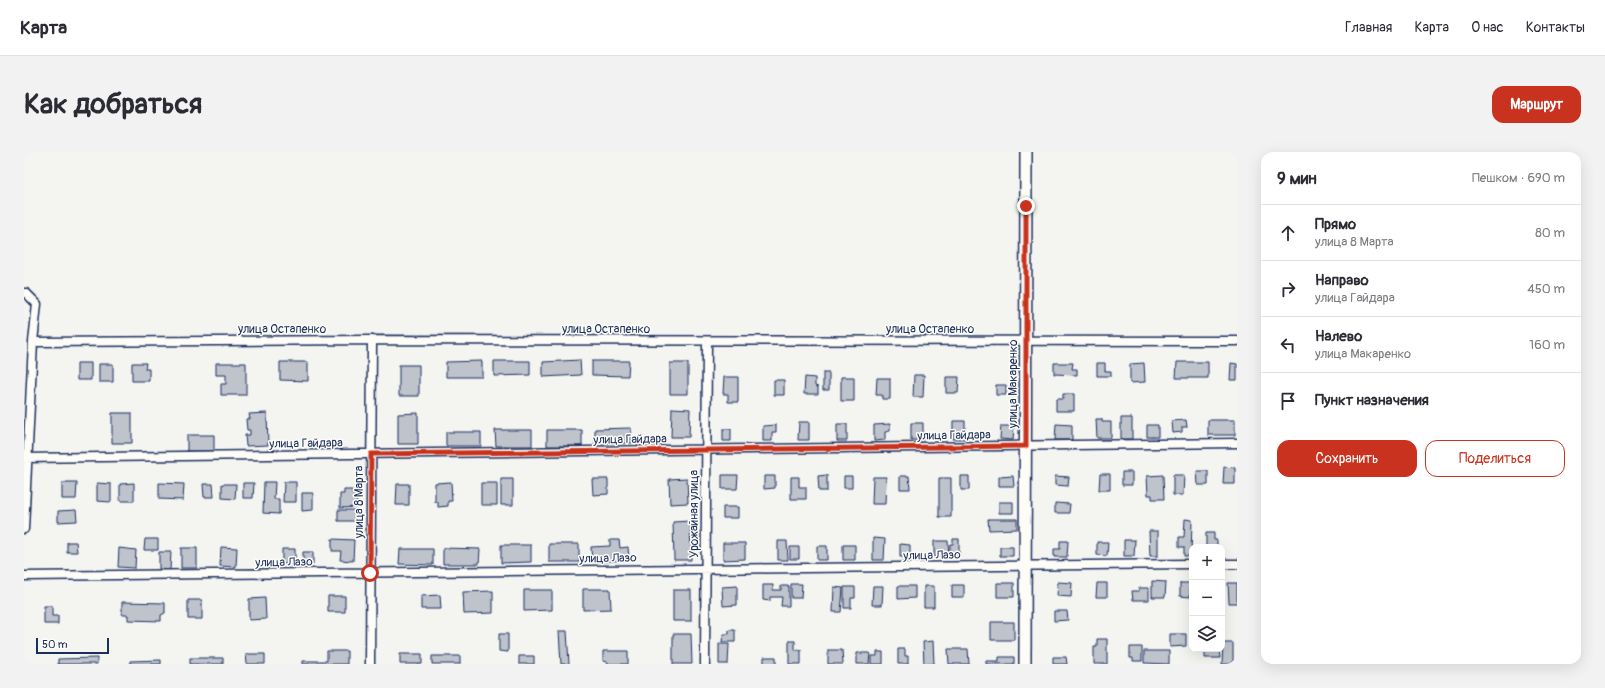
<!DOCTYPE html>
<html lang="ru">
<meta charset="utf-8">
<style>
:root{--surface:#fff;--page:#f2f2f3;--text:#2b2b33;--muted:#7c7c81;--line:#e1e1e2;--accent:#c8321e}
body{margin:0;font-family:Pangolin,sans-serif;background:var(--page);color:var(--text)}
.controls{position:absolute;right:12px;bottom:12px;display:grid;overflow:hidden;border-radius:8px;box-shadow:0 4px 16px #0002}
.controls button{width:36px;height:36px;display:grid;place-items:center;padding:0;border:0;border-bottom:1px solid var(--line);background:var(--surface);color:var(--text);font:20px sans-serif}
.scale{position:absolute;left:12px;bottom:10px;width:73px;box-sizing:border-box;padding-left:4px;border:2px solid #1b2f5e;border-top:0;font-size:11px;line-height:14px;white-space:nowrap;color:#1b2f5e;-webkit-text-stroke:3px #fdfcf7;paint-order:stroke}
.stop{position:absolute;width:12px;height:12px;margin:-9px;border:3px solid #c8321e;border-radius:50%;background:#fff}
.stop.end{background:#c8321e;border-color:#fff;box-shadow:0 1px 4px #0008}
.list{margin:0;padding:0;list-style:none}
h2{display:flex;justify-content:space-between;align-items:center;height:52px;margin:0;padding:0 16px;font-size:17px}
h2 small{font-size:13px;font-weight:400;color:var(--muted)}
.list li{display:grid;grid-template-columns:26px 1fr auto;gap:12px;align-items:center;box-sizing:border-box;height:56px;padding:0 16px;border-top:1px solid var(--line)}
.list b{display:block;font-size:15px;white-space:nowrap}
.list p{margin:0;font-size:13px;white-space:nowrap;color:var(--muted)}
.list em{font-size:13px;font-style:normal;color:var(--muted)}
.actions{display:flex;gap:8px;padding:12px 16px}
.actions a{flex:1;padding:9px 0;border:1px solid var(--accent);border-radius:12px;text-align:center;font-size:14px;color:var(--accent)}
.actions .main{background:var(--accent);color:#fff}
.icon{flex:none;width:22px;height:22px;fill:none;stroke:currentColor;stroke-width:2;stroke-linecap:round;stroke-linejoin:round}
.map{position:relative;flex:none;width:1213px;height:512px;overflow:hidden;border-radius:12px}
header{display:flex;align-items:center;gap:24px;box-sizing:border-box;height:56px;padding:0 20px;background:var(--surface);border-bottom:1px solid var(--line)}
header strong{font-size:19px}
nav{display:flex;gap:22px;margin-inline-start:auto;font-size:14px}
.intro{display:flex;align-items:center;justify-content:space-between;box-sizing:border-box;height:96px;padding:0 24px}
h1{margin:0;font-size:28px}
.button{padding:10px 18px;border-radius:12px;background:var(--accent);color:#fff;font-size:14px;font-weight:700}
main{display:flex;gap:24px;padding:0 24px}
aside{flex:1;background:var(--surface);border-radius:12px;box-shadow:0 4px 16px #0002}
.map>svg:first-child{display:block}
</style>
<header>
<strong>Карта</strong>
<nav><a>Главная</a><a>Карта</a><a>О нас</a><a>Контакты</a></nav>
</header>
<div class="intro"><h1>Как добраться</h1><a class="button">Маршрут</a></div>
<main>
<div class="map">
<svg width="1213" height="512" viewBox="0 0 1213 512">
<rect width="100%" height="100%" fill="#f4f4f1"/>
<filter id="ink" filterUnits="userSpaceOnUse"><feTurbulence type="fractalNoise" baseFrequency=".025" numOctaves="2"/><feDisplacementMap in="SourceGraphic" scale="8" xChannelSelector="R" yChannelSelector="G"/><feConvolveMatrix kernelMatrix="1 2 1 2 8 2 1 2 1" color-interpolation-filters="sRGB"/></filter>
<g filter="url(#ink)">
<!-- building -->
<path fill="#bfc3cc" stroke="#1b2f5e" d="M556,208L557,223L519,225V210Z
M458,209V225H422V210Z
M470,209H506V223L470,224Z
M568,209H605L604,224L568,223Z
M256,210H284V229L256,228Z
M1153,210H1184V226H1152Z
M53,211H67V228H53Z
M108,211H122L121,217H125V229H108Z
M192,211H222V243H197V232H202V223H192Z
M646,211H664V242H646Z
M1030,211H1049L1048,217H1053V223L1030,222Z
M1073,211H1081V219H1087V224H1073Z
M1120,211L1121,230L1106,231V212Z
M1207,211L1213,212V228H1206Z
M75,212H89V230H75Z
M375,213H395V244H375Z
M799,221H805V238H799Z
M890,223H900L899,245H889Z
M700,225H714V250H704V242H699Z
M781,225L791,226V234L794,235V242H780Z
M817,225H830V249H817Z
M922,225H935L934,241H922Z
M853,226H866V247H858V243H852Z
M750,228H760V243H750Z
M972,233H982V243H972Z
M1039,242H1050V259H1032V247H1039Z
M648,256L666,257L665,285H647Z
M88,261H108V291H88Z
M243,261L244,293L222,294L221,283H226V278H223L222,267H226L225,262Z
M394,261V292H374V262Z
M1097,266H1108V287H1097Z
M1072,267H1078V270H1087V286H1073Z
M1162,268L1163,275H1158V280L1149,281L1148,269Z
M1184,268H1211V283H1184Z
M929,269H941V287H929Z
M775,270H785V288H774Z
M887,271H899V288H887Z
M813,272H823V289H813Z
M866,272V279L861,280V288L850,289V273Z
M1032,272L1048,273V288H1031Z
M752,273V280H748V289H739V274Z
M1123,273H1134V285H1123Z
M977,274H990L989,288L976,287Z
M607,276L608,291L571,292V277Z
M699,277H707V289H699Z
M471,278H508V294H472Z
M523,278H558V294H523Z
M422,280H457V294H422Z
M163,283H190V299H163Z
M1200,315L1211,316V332H1199Z
M1173,319H1184V333H1174Z
M1098,320H1108V333H1098Z
M1076,322H1086V338H1075Z
M698,323H714L713,337H698Z
M803,323V339H795L794,324Z
M1139,323L1140,347H1128V343H1124L1123,324Z
M1149,323H1160L1159,343H1149Z
M740,324H751V336L740,337Z
M820,324H828V336H820Z
M876,324H885L886,337H876Z
M937,324H945V338H937Z
M989,324L990,334H975V325Z
M1031,324L1045,325L1044,334L1031,333Z
M767,325H775V335H782V347H767Z
M849,325H862L861,352H848Z
M663,326L664,351L646,352L645,327Z
M915,326H927V365H915Z
M477,327H489V353H477Z
M568,327H584V342L569,343Z
M240,330H251L250,347H255V362L239,361Z
M260,330H272V350H259Z
M427,330L428,349H424V354L414,355V350H411V331Z
M38,331H53L52,347H38Z
M73,331L87,332V350L73,349Z
M110,331V349H96V332Z
M135,331L160,332L159,348L135,347Z
M219,331H230L229,346H219Z
M457,331H473V353H457Z
M179,332H189L190,345H180Z
M198,332H212L211,347L198,346Z
M373,332H385V353H372Z
M320,338H328V342H333V355L316,356V342H320Z
M278,341H289V358L278,359Z
M975,350H989V361H975Z
M1031,351L1046,352L1045,361H1031Z
M699,355H714V366H699Z
M52,358L53,369L34,370V359Z
M314,358H333V369H314Z
M964,367H993V377L965,378Z
M1161,367L1168,368L1167,404H1160V395H1155V385H1160Z
M666,369L667,408H650L649,370Z
M1125,379H1134V404H1126Z
M1182,381H1190V388H1193V395H1182Z
M849,386L861,387L860,408H849Z
M121,387H134V398H120Z
M308,387L330,388L329,409L316,408L317,399H308Z
M929,387H935V405H926V392H929Z
M586,388H595L596,396L604,395L605,408L568,410L567,395L586,394Z
M1100,388H1111L1110,404H1100Z
M754,389H763L764,408H754Z
M910,389H924L925,405H910Z
M1036,389H1044L1043,405H1030V397H1036Z
M43,390H52L53,400H43Z
M1073,390H1084L1083,404L1073,403Z
M699,391H721V407L699,408Z
M525,392H555V410H525Z
M876,392L886,393V405H876Z
M477,393H507V410L477,411Z
M819,393H831V408H819Z
M793,394H803V408H793Z
M197,395L213,396L212,415L196,414Z
M766,395H775V407H766Z
M976,395H989V404H976Z
M95,396L112,398L111,416L94,415Z
M157,396H173V416H157Z
M419,396L456,397L455,412H419Z
M258,397H271V412H258Z
M376,397H409V413L375,412Z
M135,400H147L146,418L135,417Z
M279,400H289V412H279Z
M1128,429L1142,430L1141,445H1128Z
M1034,430L1048,431L1047,445L1033,444Z
M973,431H990V445H973Z
M1073,431H1083V445H1072Z
M1156,431H1166V445L1156,444Z
M1204,431H1213V451H1205Z
M767,432H778L777,446H767Z
M739,433H749V438H757V434H765V454H757L758,445H746V449L739,448Z
M928,433H940V445H928Z
M713,434V453L699,454L698,435Z
M849,434H859L858,453H848Z
M874,434H891V446L874,447Z
M900,434H910V455H900Z
M810,435L819,436L817,460H809Z
M820,435H831V446H827V456H820Z
M1115,436H1125V448H1109L1108,439H1115Z
M559,437H586L587,457L559,458Z
M500,438H528V458L500,459Z
M649,438H667V469H649Z
M469,439V461L440,462L439,440Z
M416,443L417,457H397V444Z
M304,444H321V460H304Z
M241,446L242,467L225,468V447Z
M164,448H178V467H164Z
M98,450L141,451V461L137,463V469L104,468V463H98Z
M20,454H28V464H34V472H20Z
M1030,459H1043L1044,468L1030,469Z
M967,470H990V488H967Z
M705,478H711V490H698L699,482H705Z
M535,479H543L545,512H537Z
M475,482H484V500L475,499Z
M649,482H667L668,512H649Z
M1146,482H1162V494L1146,495Z
M1073,487H1083V512H1070V495H1073Z
M765,489H771V498H777V512H765Z
M909,489L910,512H900L899,490Z
M1199,491H1209V512H1198Z
M695,492H705L704,512H695Z
M1106,495H1118V509H1109V506H1106Z
M874,497H881V504H884V512H874Z
M924,497H944L945,512H925Z
M1181,497H1195L1196,506H1181Z
M804,498H818L819,512H804Z
M303,499H323V512H279V509H303Z
M579,499H604V512H584V510L579,509Z
M1120,499H1145V512L1120,511Z
M853,500H859V512H847V504H853Z
M833,501H846L845,512H833Z
M222,502H241V512H223Z
M376,502H398V512H376Z
M408,504H436V512H408Z
M495,504H510V512H495Z
M740,505H752V512H740Z
M975,505H990V512H962V509H975Z
M1029,505H1042L1043,512H1029Z
M73,506V512H34V507Z
M166,506H199V512H166Z
M137,508V512H106V509Z"/>
<g fill="none" stroke-linecap="round" stroke-linejoin="round">
<defs>
<path id="street" d="M0,141H2L13,152L9,190L0,377
M9,190L348,188L1213,189
M0,306L1213,291
M1198,412H1213
M0,424L1168,412
M346,512L348,188
M681,512L683,189"/>
<path id="secondary" d="M1001,512L1002,0"/>
</defs>
<!-- street casing -->
<use href="#street" stroke="#1b2f5e" stroke-width="11"/>
<!-- secondary casing -->
<use href="#secondary" stroke="#1b2f5e" stroke-width="14"/>
<!-- street -->
<use href="#street" stroke="#fdfcf7" stroke-width="8"/>
<!-- secondary -->
<use href="#secondary" stroke="#fdfcf7" stroke-width="11"/>
</g>
</g>
<g fill="none" stroke-linecap="round" stroke-linejoin="round" filter="url(#ink)">
<!-- route -->
<path stroke="#c8321e" stroke-width="5" d="M346,421L347,302L1002,294V54"/>
</g>
<g text-anchor="middle" stroke-width="3" stroke-linejoin="round" paint-order="stroke">
<!-- street labels -->
<g font-size="12" fill="#1b2f5e" stroke="#fdfcf7">
<text x="258" y="181">улица Остапенко</text>
<text x="582" y="181">улица Остапенко</text>
<text x="906" y="181">улица Остапенко</text>
<text transform="translate(989 232) rotate(-90)" y="4">улица Макаренко</text>
<text transform="translate(930 283) rotate(-1)" y="4">улица Гайдара</text>
<text transform="translate(606 287) rotate(-1)" y="4">улица Гайдара</text>
<text transform="translate(282 291) rotate(-1)" y="4">улица Гайдара</text>
<text transform="translate(335 350) rotate(-90)" y="4">улица 8 Марта</text>
<text transform="translate(670 362) rotate(-90)" y="4">Урожайная улица</text>
<text transform="translate(908 403) rotate(-1)" y="4">улица Лазо</text>
<text transform="translate(584 406) rotate(-1)" y="4">улица Лазо</text>
<text transform="translate(260 410) rotate(-1)" y="4">улица Лазо</text>
</g>
</g>
</svg>
<div class="controls">
<button>+</button>
<button>−</button>
<button><svg class="icon" aria-label="layers" viewBox="0 0 24 24"><path d="M12 4l9 5-9 5-9-5zM3 14l9 5 9-5"/></svg></button>
</div>
<div class="scale">50 m</div>
<div class="stop" style="left:346px;top:421px"></div>
<div class="stop end" style="left:1002px;top:54px"></div>
</div>
<aside>
<h2>9 мин<small>Пешком · 690 m</small></h2>
<ul class="list">
<li><svg class="icon" aria-label="ahead" viewBox="0 0 24 24"><path d="M12 20V5M6 11l6-6 6 6"/></svg><div><b>Прямо</b><p>улица 8 Марта</p></div><em>80 m</em></li>
<li><svg class="icon" aria-label="right" viewBox="0 0 24 24"><path d="M7 20v-9h11M14 6l5 5-5 5"/></svg><div><b>Направо</b><p>улица Гайдара</p></div><em>450 m</em></li>
<li><svg class="icon" aria-label="left" viewBox="0 0 24 24"><path d="M17 20v-9H6M10 6l-5 5 5 5"/></svg><div><b>Налево</b><p>улица Макаренко</p></div><em>160 m</em></li>
<li><svg class="icon" aria-label="arrive" viewBox="0 0 24 24"><path d="M6 21V4h12l-3 4 3 4H6"/></svg><div><b>Пункт назначения</b></div></li>
</ul>
<div class="actions"><a class="main">Сохранить</a><a>Поделиться</a></div>
</aside>
</main>
